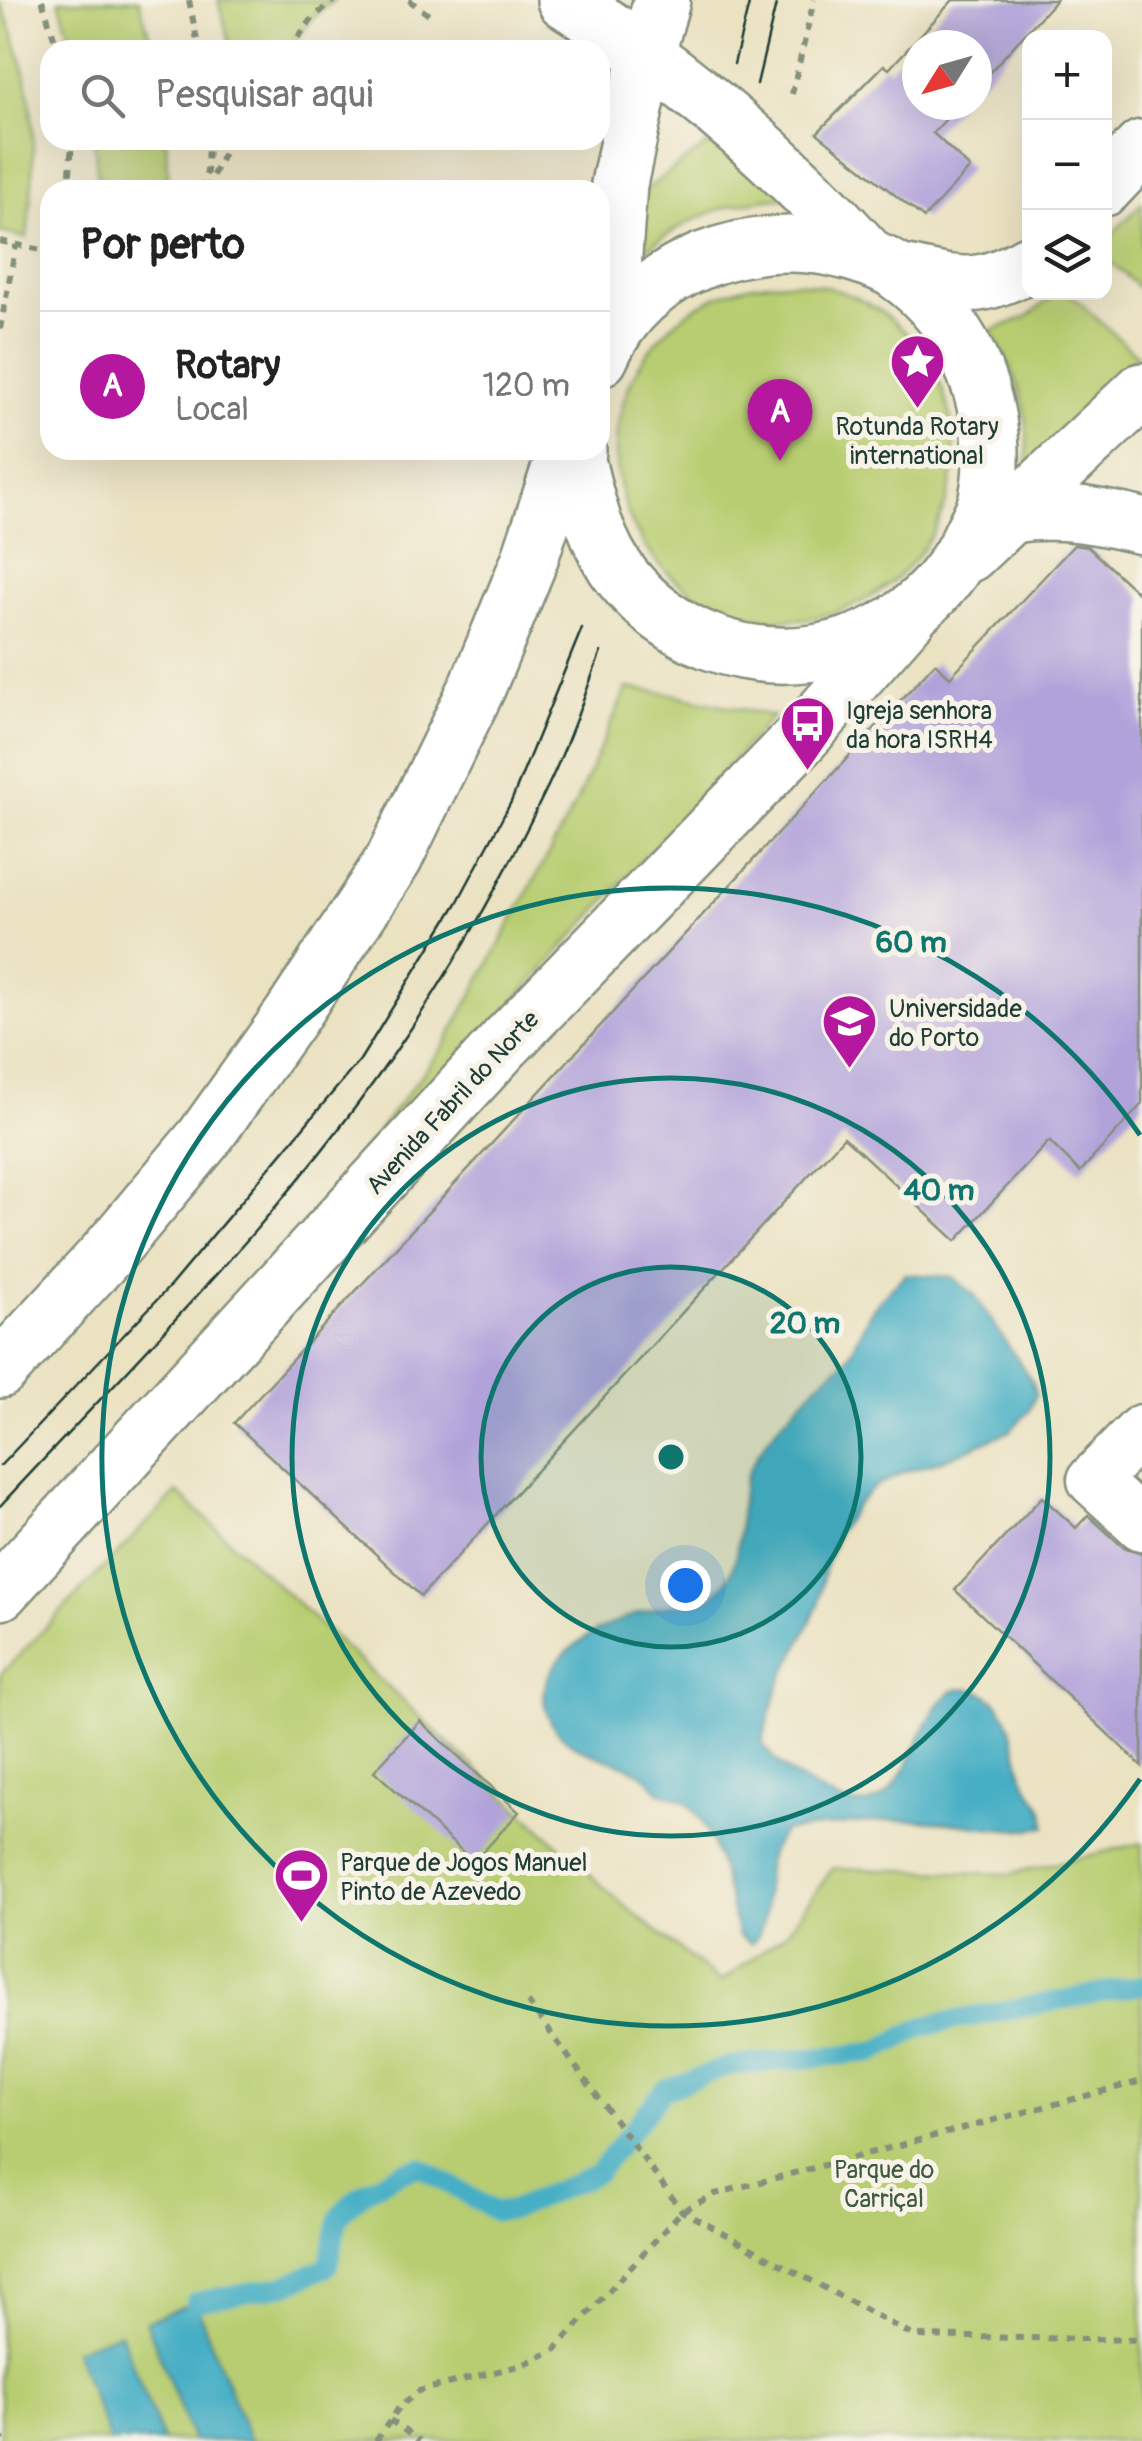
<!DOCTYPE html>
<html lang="pt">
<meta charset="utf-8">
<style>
:root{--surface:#fff;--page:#f2f2f2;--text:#222;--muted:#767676;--line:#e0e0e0;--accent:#b5179e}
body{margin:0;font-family:Pangolin,sans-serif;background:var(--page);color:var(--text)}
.controls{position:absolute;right:30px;top:30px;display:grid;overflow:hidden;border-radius:20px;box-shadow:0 10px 40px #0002}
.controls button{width:90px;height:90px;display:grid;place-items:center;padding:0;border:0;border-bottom:2px solid var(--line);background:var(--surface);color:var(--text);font:50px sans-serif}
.compass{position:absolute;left:902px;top:30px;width:90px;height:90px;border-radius:50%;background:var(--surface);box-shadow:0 10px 40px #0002;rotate:233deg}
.you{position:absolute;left:685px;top:1585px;width:35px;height:35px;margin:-25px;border:8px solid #fff;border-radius:50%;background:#1a73e8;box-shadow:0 0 0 15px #1a73e833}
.badge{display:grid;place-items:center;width:65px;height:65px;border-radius:50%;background:var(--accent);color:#fff;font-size:32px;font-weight:700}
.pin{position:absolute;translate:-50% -82px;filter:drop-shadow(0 2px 5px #0008)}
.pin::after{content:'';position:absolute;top:52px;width:35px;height:30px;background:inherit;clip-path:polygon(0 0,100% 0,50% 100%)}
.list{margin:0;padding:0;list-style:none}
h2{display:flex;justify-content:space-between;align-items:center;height:130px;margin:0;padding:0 40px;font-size:42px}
h2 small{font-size:32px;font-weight:400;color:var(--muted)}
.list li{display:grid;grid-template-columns:65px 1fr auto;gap:30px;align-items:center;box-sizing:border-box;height:150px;padding:0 40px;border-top:2px solid var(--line)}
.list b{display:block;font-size:38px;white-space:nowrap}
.list p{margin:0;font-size:32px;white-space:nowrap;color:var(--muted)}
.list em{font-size:32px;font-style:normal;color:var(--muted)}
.icon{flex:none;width:55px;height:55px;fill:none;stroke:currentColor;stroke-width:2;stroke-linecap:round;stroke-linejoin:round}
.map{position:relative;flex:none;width:1142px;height:2441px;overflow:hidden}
.search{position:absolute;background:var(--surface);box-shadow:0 10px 40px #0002;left:40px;top:40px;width:570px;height:110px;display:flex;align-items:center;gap:25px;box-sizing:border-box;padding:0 35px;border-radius:30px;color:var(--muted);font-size:38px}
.panel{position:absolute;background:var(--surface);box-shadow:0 10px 40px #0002;left:40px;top:180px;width:570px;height:280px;border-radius:30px}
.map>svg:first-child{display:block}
</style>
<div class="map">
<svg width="1142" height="2441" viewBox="0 0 1142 2441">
<rect width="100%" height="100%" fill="#f7f3e8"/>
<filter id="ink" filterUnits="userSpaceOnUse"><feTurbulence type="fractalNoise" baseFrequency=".01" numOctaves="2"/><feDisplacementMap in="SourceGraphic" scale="20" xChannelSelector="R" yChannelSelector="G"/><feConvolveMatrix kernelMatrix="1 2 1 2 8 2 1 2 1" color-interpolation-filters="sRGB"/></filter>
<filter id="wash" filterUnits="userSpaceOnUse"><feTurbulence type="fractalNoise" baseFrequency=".0048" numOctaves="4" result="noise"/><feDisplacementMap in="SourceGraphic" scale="40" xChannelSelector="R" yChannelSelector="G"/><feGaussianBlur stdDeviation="2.25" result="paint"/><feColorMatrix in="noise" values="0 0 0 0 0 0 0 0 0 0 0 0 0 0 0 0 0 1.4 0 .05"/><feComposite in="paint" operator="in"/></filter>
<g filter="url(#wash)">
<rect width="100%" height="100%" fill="#ebe2c2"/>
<!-- green -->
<path fill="#b8cd71" stroke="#6c8552" stroke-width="2.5" d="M59,0H139L154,50H74Z
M218,0H334L313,18L288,50H232Z
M0,2C39,88 37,147 27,238L0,232Z
M722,134L798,197C724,198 677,222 622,269L634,198Z
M94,140H166L169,190H99Z
M1142,203V291L1105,257L1104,243Z
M616 451a169 169 0 1 1 338 0a169 169 0 1 1-338 0Z
M1056,293H1069L1137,355L1025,480C1033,419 1022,384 991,331L1027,317Z
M627,688L666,693L773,716L279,1260L446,1043L575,805Z
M177,1492L622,1904L721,1982L787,1932L833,1868L1009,1874L1142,1843V2441H0V1675Z"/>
<!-- water -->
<path fill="#46afc5" stroke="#32767c" stroke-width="2.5" d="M906,1274L952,1277L974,1294L1031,1380L1036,1395L1028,1412L1010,1431L943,1460L904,1472L872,1489L857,1504L837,1533L824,1571L818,1606L778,1688L762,1743C778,1769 800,1780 827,1795C911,1838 908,1719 952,1692C959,1687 966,1688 974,1690C1013,1700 1013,1741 1022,1772C1028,1795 1045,1799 1046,1827C999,1834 975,1823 931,1821C881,1818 833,1826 784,1831C780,1837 774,1844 771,1851C760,1880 774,1924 751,1944L738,1936C727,1898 718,1830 687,1803C680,1797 667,1797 659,1791C653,1787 650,1779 644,1775C611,1754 560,1756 546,1710C529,1650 628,1612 672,1605C687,1602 703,1605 715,1594C749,1565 733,1512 748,1473C762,1438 797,1406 823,1379C830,1372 840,1367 846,1360C856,1346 861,1327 870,1313C879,1298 894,1286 906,1274Z
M195,2302L250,2441H193L146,2321Z
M120,2332L163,2441H110L74,2350Z"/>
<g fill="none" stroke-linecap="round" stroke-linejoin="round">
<!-- stream -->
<path stroke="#46afc5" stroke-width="20" d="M195,2302L285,2285L327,2267C333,2252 333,2237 338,2221C345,2199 398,2170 420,2167L496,2212L512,2210L597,2173L664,2090L728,2066L875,2052L924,2026L1142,1985"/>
</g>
<g id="blocks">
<!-- building -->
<path fill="#b1a3da" d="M953,0H1056L977,86V45H917V105H959L933,133L970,168L924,218L817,133L884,65L889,69Z
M1074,545L1088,547L1142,597V1104L1080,1172L1049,1141L956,1241L844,1137L421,1596L234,1423L935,663L950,677Z
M1042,1497L1076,1528L1088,1515L1123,1547L1142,1553V1766L955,1590Z
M420,1721L519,1812L474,1862L374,1771Z"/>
</g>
</g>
<g filter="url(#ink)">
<use href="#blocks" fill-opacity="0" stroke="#85907b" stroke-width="2.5"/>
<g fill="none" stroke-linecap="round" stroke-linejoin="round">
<defs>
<path id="minor" d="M1142,1430L1093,1480L1142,1525"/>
<path id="tertiary" d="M647,53L662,0
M1011,515C1058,508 1096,515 1142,526"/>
<path id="secondary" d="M565,0C679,71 781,159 870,258
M1104,188L1142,148
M897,272C957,284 973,295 1030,263
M608,339L619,184L647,53
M578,450L577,460C587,502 596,544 623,578C721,699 910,673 972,533C977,522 985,510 987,498C1004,415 967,320 897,272C883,262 865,257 848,252C755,226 639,264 600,358
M969,554L1142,391
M0,1370L105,1256L204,1138L291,1016L394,859L477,688L528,564L566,450
M0,1592L505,1043L803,736L909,616"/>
</defs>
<!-- minor casing -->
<use href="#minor" stroke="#85907b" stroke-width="55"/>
<!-- tertiary casing -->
<use href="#tertiary" stroke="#85907b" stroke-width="60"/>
<!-- secondary casing -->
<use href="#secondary" stroke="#85907b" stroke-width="60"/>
<!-- path -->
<path stroke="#85907b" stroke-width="6" stroke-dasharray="8 8" stroke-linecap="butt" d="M42,0L58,50
M189,0L199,50
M409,0L433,18
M288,50L313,18L334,0
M792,94L814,0
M69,190L72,140
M200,190L207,172L208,140
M206,190L230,140
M0,241L50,252
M0,329L16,245
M528,2002L682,2211L914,2336L1142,2340
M390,2420L419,2441
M0,2437L4,2441
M376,2441L400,2406L419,2391L522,2365L555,2350L682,2211L715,2194L1142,2081"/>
<!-- minor -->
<use href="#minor" stroke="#fff" stroke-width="50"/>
<!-- tertiary -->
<use href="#tertiary" stroke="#fff" stroke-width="55"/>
<!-- secondary -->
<use href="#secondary" stroke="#fff" stroke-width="55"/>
<!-- tram -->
<path stroke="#1f3d34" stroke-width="2.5" d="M734,64L750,0
M757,84L777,0
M0,1466L171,1285L360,1060L457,903L511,802L582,628
M0,1506C142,1353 294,1205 410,1030C462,953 508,869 548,786C569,743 584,696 601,652"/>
</g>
</g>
<!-- distance rings -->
<circle cx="671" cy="1457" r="190" fill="#0f766e" fill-opacity=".12"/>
<g fill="none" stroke="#0f766e" stroke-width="5">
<circle cx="671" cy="1457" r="190"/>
<circle cx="671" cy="1457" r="379"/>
<path d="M1140 1779A569 569 0 1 1 1140 1135"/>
</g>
<!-- icons -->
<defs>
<symbol id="sight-pin" viewBox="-11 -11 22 30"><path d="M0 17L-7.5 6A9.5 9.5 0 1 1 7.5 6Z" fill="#b5179e" stroke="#f7f3e8"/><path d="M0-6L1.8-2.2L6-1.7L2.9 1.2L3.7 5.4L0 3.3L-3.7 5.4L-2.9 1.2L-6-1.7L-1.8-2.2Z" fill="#fff"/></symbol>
<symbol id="bus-pin" viewBox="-11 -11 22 30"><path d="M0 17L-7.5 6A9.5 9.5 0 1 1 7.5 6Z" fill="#b5179e" stroke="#f7f3e8"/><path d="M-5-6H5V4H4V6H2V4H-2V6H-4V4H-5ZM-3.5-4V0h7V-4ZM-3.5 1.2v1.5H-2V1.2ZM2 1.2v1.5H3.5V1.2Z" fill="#fff"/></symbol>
<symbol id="university-pin" viewBox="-11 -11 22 30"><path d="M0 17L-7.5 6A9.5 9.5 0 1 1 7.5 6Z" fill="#b5179e" stroke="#f7f3e8"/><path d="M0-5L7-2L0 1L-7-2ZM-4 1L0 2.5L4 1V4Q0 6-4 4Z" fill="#fff"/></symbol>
<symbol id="stadium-pin" viewBox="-11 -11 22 30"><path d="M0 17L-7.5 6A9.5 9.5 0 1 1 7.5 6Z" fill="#b5179e" stroke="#f7f3e8"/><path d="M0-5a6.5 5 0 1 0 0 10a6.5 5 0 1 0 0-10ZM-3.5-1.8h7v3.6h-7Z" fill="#fff"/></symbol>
</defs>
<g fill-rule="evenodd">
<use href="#sight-pin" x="886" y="330" width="63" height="86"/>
<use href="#bus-pin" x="776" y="692" width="63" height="86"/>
<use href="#university-pin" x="818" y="990" width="63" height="86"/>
<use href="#stadium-pin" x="270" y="1844" width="63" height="86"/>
</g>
<g text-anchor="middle" stroke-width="10" stroke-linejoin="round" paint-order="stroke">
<!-- poi labels -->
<g font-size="25" fill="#1f3d34" stroke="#f7f3e8" text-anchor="start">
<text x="917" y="435" text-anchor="middle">Rotunda Rotary<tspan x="917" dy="29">international</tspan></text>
<text x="846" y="719">Igreja senhora<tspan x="846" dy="29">da hora ISRH4</tspan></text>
<text x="889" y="1017">Universidade<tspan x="889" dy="29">do Porto</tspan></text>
<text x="340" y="1871">Parque de Jogos Manuel<tspan x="340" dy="29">Pinto de Azevedo</tspan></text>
</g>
<!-- street labels -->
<g font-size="25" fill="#1f3d34" stroke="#f7f3e8">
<text transform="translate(452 1102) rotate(-47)" y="9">Avenida Fabril do Norte</text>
</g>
<!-- park labels -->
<g font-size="25" fill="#3e5a40" stroke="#f7f3e8">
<text x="884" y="2178">Parque do<tspan x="884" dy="29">Carriçal</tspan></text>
</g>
</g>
<circle cx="671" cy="1457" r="15" fill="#0f766e" stroke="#f7f3e8" stroke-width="5"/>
<g font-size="30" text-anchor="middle" font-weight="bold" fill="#0f766e" stroke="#f7f3e8" stroke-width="10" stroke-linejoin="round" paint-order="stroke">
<text x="911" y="952">60 m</text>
<text x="939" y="1200">40 m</text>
<text x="805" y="1333">20 m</text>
</g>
</svg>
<div class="controls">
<button>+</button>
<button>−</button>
<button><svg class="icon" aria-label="layers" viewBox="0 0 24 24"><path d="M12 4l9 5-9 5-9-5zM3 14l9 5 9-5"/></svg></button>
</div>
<svg class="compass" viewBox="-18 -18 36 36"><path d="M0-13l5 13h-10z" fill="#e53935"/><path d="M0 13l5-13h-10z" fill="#767676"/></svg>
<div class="you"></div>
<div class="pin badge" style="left:780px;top:461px">A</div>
<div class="search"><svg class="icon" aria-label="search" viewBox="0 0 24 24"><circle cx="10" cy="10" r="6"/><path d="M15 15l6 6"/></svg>Pesquisar aqui</div>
<section class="panel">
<h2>Por perto<small></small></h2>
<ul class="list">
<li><span class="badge">A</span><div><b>Rotary</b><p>Local</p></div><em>120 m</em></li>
</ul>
</section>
</div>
